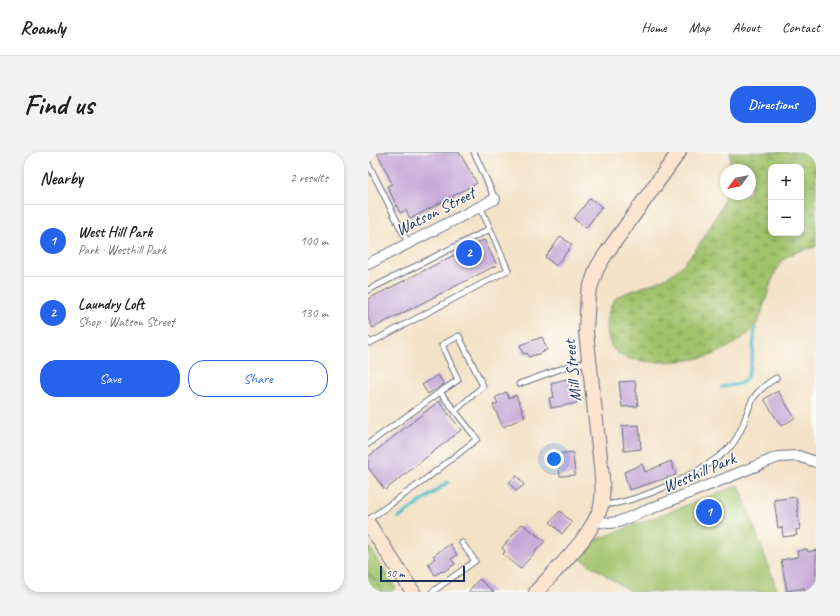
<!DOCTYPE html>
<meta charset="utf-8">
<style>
:root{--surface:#fff;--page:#f2f2f2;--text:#202124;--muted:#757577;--line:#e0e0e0;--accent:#2563eb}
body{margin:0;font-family:Caveat,sans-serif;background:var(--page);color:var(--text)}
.controls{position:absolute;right:12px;top:12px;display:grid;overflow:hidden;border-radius:8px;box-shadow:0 2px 6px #0003}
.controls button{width:36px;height:36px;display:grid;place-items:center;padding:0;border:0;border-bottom:1px solid var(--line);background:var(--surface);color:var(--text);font:20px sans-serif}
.compass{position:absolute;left:352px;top:12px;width:36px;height:36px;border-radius:50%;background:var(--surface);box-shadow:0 2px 6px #0003;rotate:238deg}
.scale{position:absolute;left:12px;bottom:10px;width:85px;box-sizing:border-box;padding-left:4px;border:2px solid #1b2f5e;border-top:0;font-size:11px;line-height:14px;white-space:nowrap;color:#1b2f5e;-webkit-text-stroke:3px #fdfcf7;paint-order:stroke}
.you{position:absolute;left:186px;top:307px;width:14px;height:14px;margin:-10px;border:3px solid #fff;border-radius:50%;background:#1a73e8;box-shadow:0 0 0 6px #1a73e833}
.badge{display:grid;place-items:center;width:26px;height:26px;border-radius:50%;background:var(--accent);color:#fff;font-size:13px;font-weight:700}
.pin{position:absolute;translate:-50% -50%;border:2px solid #fff;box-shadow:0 1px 4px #0006}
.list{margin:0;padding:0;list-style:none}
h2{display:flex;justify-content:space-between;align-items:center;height:52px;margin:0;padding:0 16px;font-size:17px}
h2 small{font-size:13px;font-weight:400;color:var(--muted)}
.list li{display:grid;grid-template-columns:26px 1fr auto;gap:12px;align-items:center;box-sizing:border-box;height:72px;padding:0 16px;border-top:1px solid var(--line)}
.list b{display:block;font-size:15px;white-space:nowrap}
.list p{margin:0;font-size:13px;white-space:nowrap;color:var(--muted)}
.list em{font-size:13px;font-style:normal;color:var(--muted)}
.actions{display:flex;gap:8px;padding:12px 16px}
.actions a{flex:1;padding:9px 0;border:1px solid var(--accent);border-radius:16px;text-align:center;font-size:14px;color:var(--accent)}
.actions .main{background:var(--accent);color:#fff}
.map{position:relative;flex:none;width:448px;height:440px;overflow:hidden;border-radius:16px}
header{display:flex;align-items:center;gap:24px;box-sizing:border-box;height:56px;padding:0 20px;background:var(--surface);border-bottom:1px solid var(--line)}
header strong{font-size:19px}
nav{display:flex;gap:22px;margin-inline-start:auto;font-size:14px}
.intro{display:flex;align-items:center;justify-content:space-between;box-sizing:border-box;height:96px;padding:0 24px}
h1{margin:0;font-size:28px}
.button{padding:10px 18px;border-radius:16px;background:var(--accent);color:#fff;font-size:14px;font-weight:700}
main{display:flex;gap:24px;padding:0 24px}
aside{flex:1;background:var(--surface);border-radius:16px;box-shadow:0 2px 6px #0003}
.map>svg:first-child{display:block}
</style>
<header>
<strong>Roamly</strong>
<nav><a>Home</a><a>Map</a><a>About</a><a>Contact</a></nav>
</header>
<div class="intro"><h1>Find us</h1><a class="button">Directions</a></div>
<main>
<aside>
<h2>Nearby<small>2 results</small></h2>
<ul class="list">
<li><span class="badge">1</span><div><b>West Hill Park</b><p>Park · Westhill Park</p></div><em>100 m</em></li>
<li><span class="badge">2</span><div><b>Laundry Loft</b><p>Shop · Watson Street</p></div><em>130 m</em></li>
</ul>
<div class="actions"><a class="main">Save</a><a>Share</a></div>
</aside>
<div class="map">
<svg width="448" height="440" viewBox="0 0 448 440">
<defs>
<pattern id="wetland-marsh" width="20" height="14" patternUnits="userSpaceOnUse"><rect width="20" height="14" fill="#a1c36b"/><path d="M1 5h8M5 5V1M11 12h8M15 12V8" fill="none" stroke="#829f5b"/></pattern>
</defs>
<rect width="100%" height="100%" fill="#fdfcf7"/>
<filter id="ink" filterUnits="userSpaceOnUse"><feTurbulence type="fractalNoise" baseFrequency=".025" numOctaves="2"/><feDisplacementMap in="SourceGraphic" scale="8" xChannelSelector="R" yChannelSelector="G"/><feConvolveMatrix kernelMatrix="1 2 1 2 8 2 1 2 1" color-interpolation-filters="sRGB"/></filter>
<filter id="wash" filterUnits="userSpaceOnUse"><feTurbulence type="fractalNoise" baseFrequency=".012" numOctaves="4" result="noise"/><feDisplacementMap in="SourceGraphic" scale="16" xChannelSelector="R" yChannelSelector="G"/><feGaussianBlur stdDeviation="0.9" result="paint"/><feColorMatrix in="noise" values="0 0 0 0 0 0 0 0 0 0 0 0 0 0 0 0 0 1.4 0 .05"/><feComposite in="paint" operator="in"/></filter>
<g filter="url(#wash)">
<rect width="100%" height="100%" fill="#f3e2c6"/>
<!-- green -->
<path fill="#a1c36b" stroke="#5e7964" d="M371,333L410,440H263L213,407L230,387Z
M0,393L28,436L22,440H0Z"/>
<!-- wetland -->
<path fill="url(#wetland-marsh)" stroke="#5e7964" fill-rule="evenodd" d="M362,0H448V95C438,97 425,100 417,106C406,115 400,142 395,156C393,162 391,170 387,175C382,183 356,198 347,202C327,210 262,216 247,199C239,190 238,176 240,164C241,157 244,148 251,144C269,136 288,132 304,122C324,108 353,63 358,39V42H382V18H362ZM403,15H433V81H403Z
M0,420L11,433L14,440H0Z"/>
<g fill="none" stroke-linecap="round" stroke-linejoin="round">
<!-- stream -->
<path stroke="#52bfcb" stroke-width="3.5" d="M354,235C361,233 371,234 376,229C384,223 386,187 387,176
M31,366L80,330"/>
</g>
<g id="blocks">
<!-- building -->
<path fill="#c6a9d7" d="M9,0H91L109,31L42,67L38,58L32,61L19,34L24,32Z
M222,46L234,55L218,76L206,67Z
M193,84L204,93L188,114L177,105Z
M116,88L129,113L5,176L0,166V147Z
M174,185L179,198L175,199L176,200L161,205L159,201L155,202L152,193Z
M70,223L76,232L60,242L54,233Z
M203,226L209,251L183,256L181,246L186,245L183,231Z
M267,229L270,254L254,255L251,230Z
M410,239L427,266L413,274L396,247Z
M138,240L141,246L148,243L157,265L135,275L125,253L130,251L127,246Z
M71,249L93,278L17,338L0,315V305Z
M271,273L273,297L256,299L254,274Z
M205,300L207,323L192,324L190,302Z
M303,309L308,323L261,338L256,320L274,312L277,320Z
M149,324L156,333L148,339L141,330Z
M428,345L432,377L428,378L429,383L415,385L414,375L410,376L406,348Z
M192,359L204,371L194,382L182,370Z
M154,372L177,389L152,417L135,402L137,399L134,396Z
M82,392L89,403L83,407L87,412L75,420L74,419L67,423L60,412L67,406L65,404Z
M439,397L440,400L448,398V436H446V439L440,440H437L436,436L419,439L413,408L430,405L429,399Z
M111,427L126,440H100Z"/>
</g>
</g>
<g filter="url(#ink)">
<use href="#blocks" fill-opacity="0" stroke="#676e82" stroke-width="1"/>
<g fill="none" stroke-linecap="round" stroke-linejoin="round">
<defs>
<path id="lane" d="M106,0L127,47
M0,11L40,91
M0,138L122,77
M0,188L2,191L140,118L112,54
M151,232L203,213L221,210
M72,240L90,228L74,193L91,184L115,234L87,259
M0,292L72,240L109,287L54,330L0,368
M234,352C263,355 349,315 366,290C385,263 372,248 408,226
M64,440L107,409L94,391"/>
<path id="street" d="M0,112L127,47
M226,369L241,371L250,370L410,305L430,304L448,310"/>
<path id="secondary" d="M0,371L45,440
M168,440C189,416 224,385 233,354C236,341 234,327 233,314L218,180L220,142L229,116L237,103L311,0"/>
</defs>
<!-- lane casing -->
<use href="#lane" stroke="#676e82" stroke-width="7"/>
<!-- street casing -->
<use href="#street" stroke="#676e82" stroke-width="12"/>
<!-- secondary casing -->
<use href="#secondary" stroke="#676e82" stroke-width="16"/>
<!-- lane -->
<use href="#lane" stroke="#fff" stroke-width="5"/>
<!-- street -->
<use href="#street" stroke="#fff" stroke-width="10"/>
<!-- secondary -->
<use href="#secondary" stroke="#fbe5cf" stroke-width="14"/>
</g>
</g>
<g text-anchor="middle" stroke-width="3" stroke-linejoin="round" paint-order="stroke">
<!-- street labels -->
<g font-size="17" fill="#1b2f5e" stroke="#fdfcf7">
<text transform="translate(67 59) rotate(-27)" y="6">Watson Street</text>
<text transform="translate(204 219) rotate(-96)" y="6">Mill Street</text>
<text transform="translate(331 320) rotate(-23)" y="6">Westhill Park</text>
</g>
</g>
</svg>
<div class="controls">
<button>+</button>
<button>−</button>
</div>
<svg class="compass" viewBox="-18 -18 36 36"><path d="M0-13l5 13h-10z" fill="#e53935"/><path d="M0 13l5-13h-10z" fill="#757577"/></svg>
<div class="scale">50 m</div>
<div class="you"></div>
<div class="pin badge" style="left:341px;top:360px">1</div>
<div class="pin badge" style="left:101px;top:101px">2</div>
</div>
</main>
